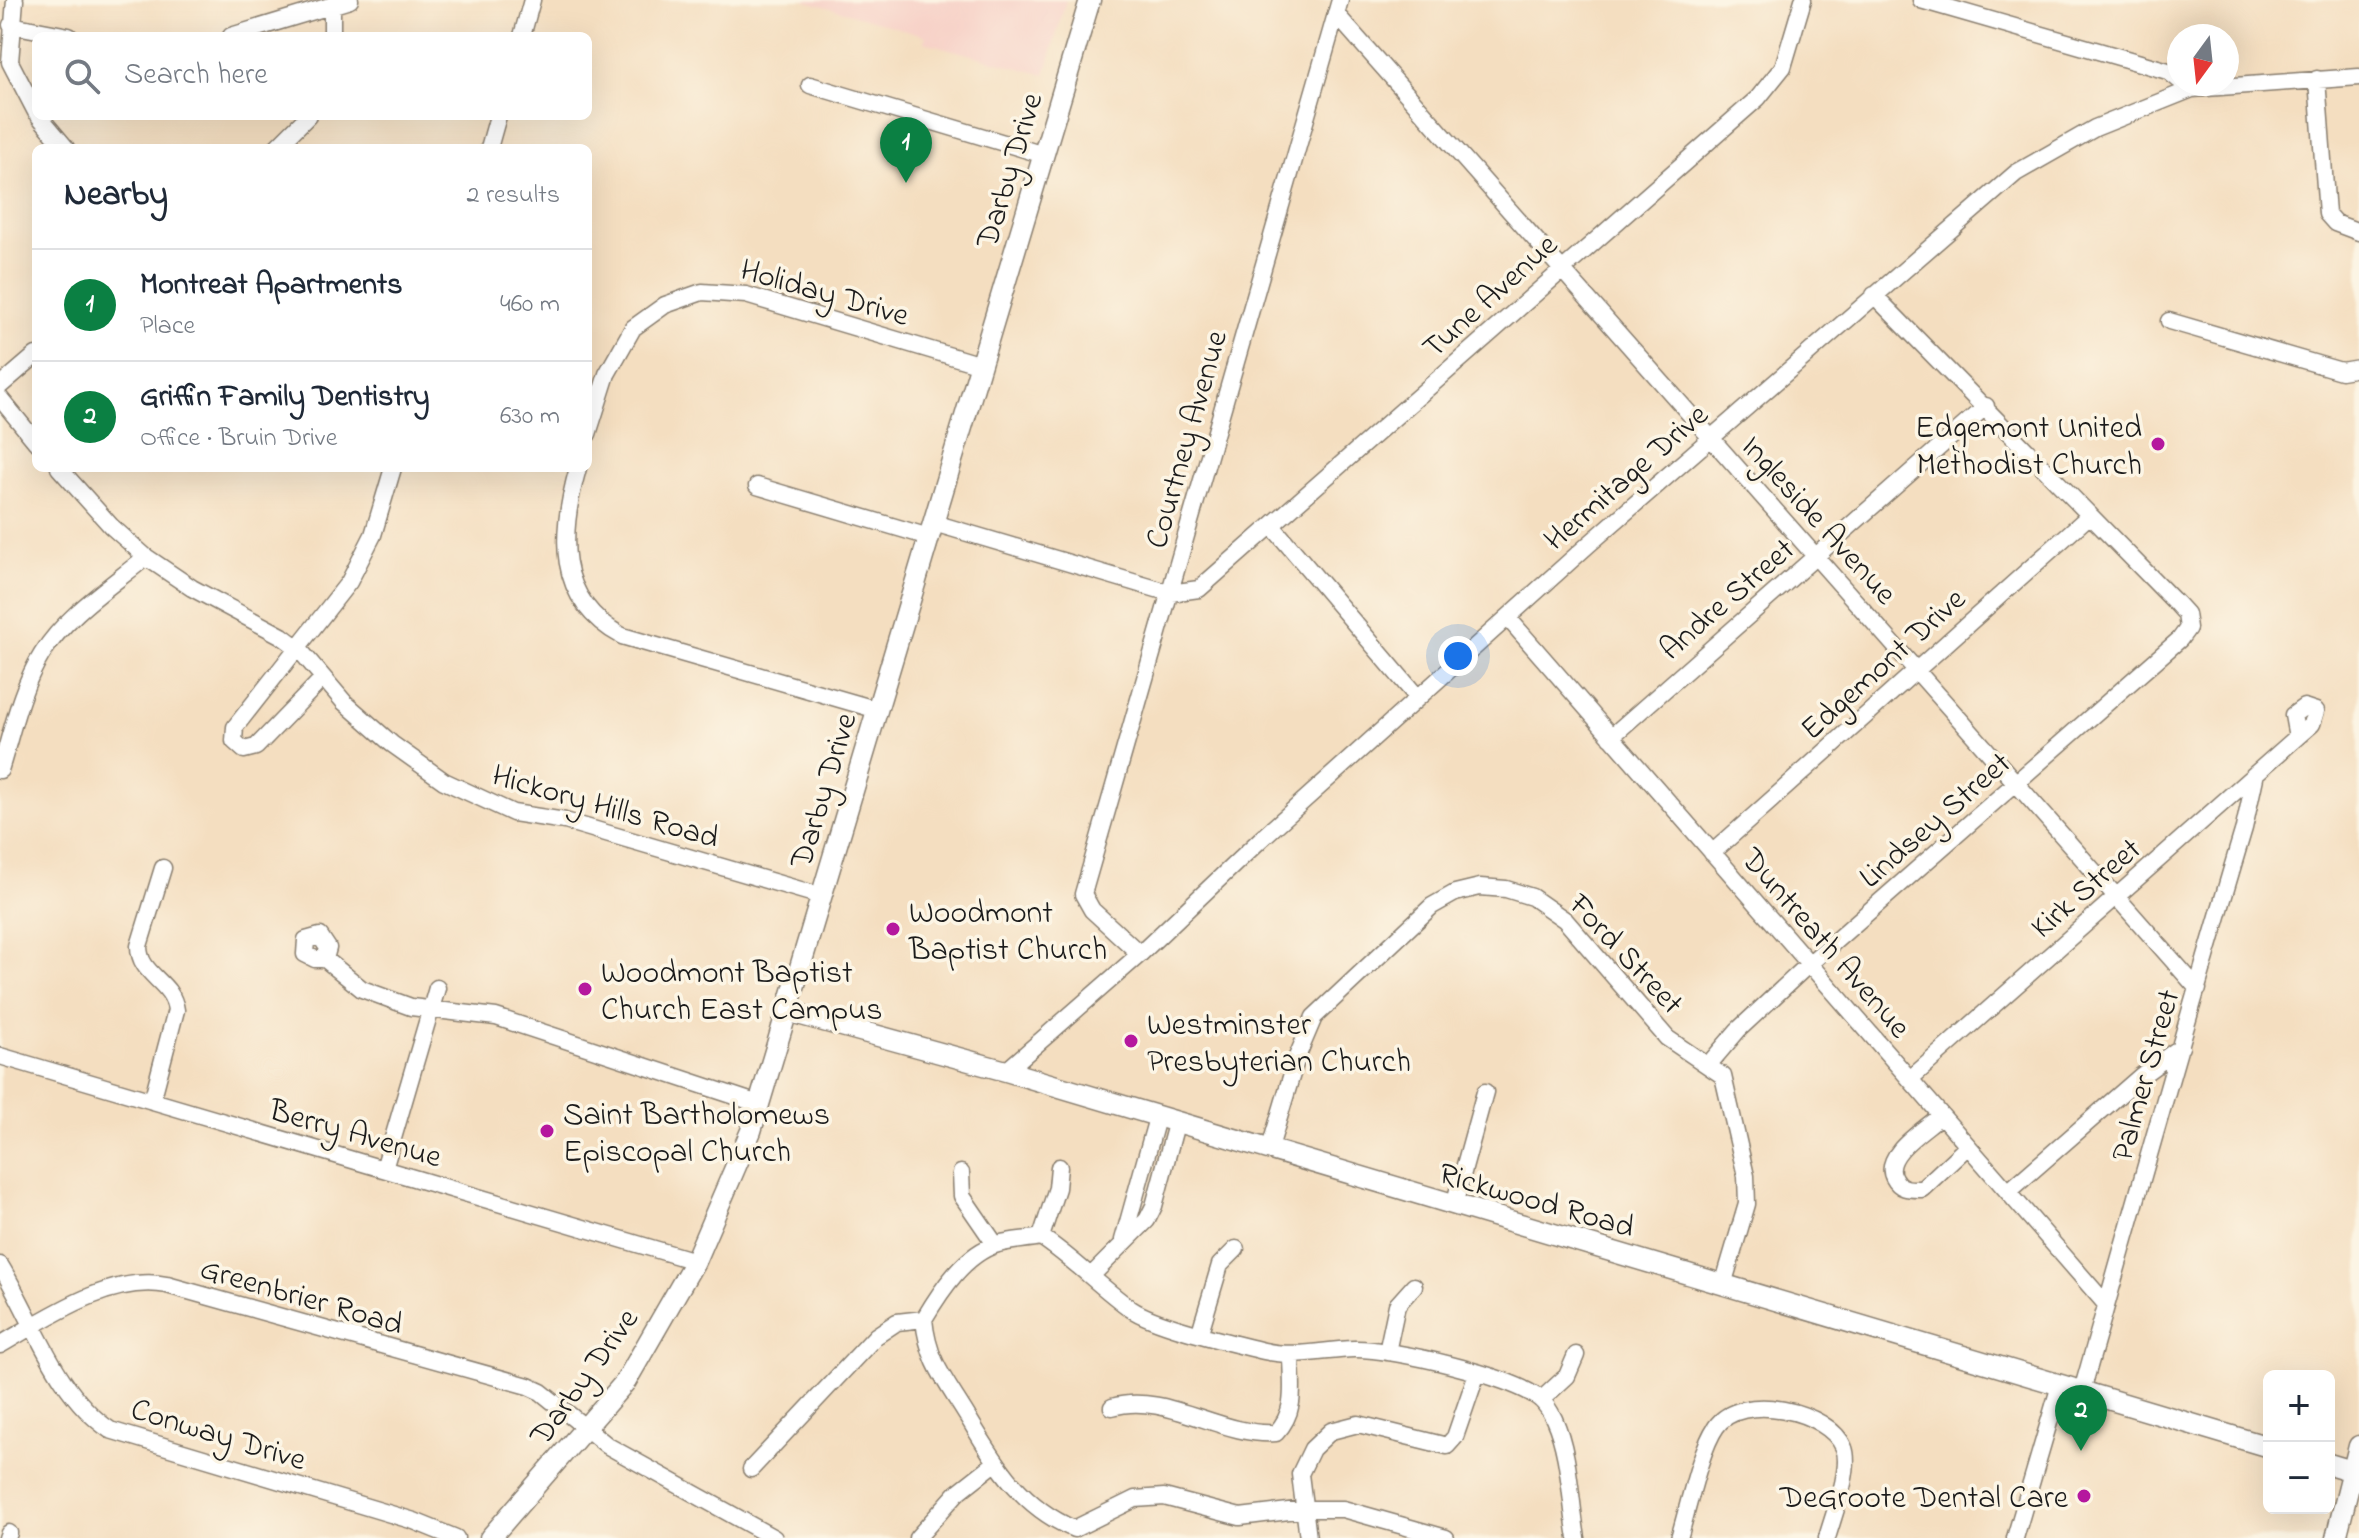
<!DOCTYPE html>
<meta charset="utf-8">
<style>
:root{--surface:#fff;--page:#f2f2f3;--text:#1f2937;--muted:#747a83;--line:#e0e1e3;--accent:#0b8043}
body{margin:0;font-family:"Indie Flower",sans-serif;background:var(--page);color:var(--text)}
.controls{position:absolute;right:24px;bottom:24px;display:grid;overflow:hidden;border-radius:12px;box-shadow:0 8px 32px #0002}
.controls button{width:72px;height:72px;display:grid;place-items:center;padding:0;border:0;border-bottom:2px solid var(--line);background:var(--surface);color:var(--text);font:40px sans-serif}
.compass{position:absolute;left:2167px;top:24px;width:72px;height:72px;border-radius:50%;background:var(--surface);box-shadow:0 8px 32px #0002;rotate:195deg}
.you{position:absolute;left:1458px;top:656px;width:28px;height:28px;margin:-20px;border:6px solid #fff;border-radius:50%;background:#1a73e8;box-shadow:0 0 0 12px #1a73e833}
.badge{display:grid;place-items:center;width:52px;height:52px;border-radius:50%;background:var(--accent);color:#fff;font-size:26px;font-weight:700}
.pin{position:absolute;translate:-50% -66px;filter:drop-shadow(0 2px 4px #0008)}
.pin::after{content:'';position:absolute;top:42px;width:28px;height:24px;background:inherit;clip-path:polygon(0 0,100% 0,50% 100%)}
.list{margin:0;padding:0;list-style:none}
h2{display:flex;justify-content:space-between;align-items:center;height:104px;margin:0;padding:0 32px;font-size:34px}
h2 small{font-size:26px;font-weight:400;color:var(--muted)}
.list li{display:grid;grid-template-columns:52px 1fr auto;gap:24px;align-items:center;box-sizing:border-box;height:112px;padding:0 32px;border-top:2px solid var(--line)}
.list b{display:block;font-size:30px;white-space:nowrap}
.list p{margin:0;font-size:26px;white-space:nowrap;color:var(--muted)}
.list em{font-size:26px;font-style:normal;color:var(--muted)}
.icon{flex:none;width:44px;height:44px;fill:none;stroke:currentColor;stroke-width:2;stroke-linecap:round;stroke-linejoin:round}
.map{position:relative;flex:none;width:2359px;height:1538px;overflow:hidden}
.search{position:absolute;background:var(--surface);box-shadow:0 8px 32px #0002;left:32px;top:32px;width:560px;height:88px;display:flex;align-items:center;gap:20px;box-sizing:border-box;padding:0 28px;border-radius:12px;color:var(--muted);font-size:30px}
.panel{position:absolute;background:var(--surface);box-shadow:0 8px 32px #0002;left:32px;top:144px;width:560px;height:328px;border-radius:12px}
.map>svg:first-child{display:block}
</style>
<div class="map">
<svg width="2359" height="1538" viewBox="0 0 2359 1538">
<rect width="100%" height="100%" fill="#fcf5e5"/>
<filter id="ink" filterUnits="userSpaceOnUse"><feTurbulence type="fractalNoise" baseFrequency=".0125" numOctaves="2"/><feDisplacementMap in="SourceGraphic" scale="16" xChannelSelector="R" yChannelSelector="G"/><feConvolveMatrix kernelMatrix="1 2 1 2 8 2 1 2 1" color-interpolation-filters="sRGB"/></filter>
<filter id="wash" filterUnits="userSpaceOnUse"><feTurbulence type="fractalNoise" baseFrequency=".006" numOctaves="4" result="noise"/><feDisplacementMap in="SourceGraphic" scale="32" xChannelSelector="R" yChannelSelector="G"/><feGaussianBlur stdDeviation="1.8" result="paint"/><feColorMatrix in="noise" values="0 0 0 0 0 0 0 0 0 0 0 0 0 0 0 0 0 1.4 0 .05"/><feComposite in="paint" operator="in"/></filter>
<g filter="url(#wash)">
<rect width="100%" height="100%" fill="#f4dec0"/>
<!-- built -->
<path fill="#f7d1c7" d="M803,0H1066L1045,75L924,42L926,36Z"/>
</g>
<g filter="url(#ink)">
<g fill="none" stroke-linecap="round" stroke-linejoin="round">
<defs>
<path id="minor" d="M15,0L10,62L36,112
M1921,0L2168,71L2179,80
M332,5V36
M1336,14L2198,989
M11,25L69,36
M231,36L350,0
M522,36L532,0
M2317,79L2327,214L2335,223L2359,232
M810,85L1044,155
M39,116L66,148
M276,148L308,116
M489,148L498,116
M2169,321L2341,371L2359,368
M0,386L36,355
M0,398L36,442
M588,434L607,374L633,328L665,305L702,292L746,295L981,365
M59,468L111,526L146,557L192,588L282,636L298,648L344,702L392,744L444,781L513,813L565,821L821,896
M578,468C560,532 554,599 622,636L878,710
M757,486L929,537
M934,523L1170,593L1199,589L1758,98L1783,67L1803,0
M1273,527L1418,698
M1508,618L2104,1302
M323,678L256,747L244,750L234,741L235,727L349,582L373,535L393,468
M2304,707L2316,711L2312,724L2297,737L2293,715Z
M1611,737L1986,406
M0,770C12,732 20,689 42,654C66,615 111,586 146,557
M1712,853L2090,515
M320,936L328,948L325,959H315L305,954L306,940Z
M1140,954L1092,910L1083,894L1340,0
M325,959L362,989L411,1007L496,1017L759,1104
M0,1056L695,1261
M1709,1064L1738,1030L1809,964L2180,639L2188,628L2186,614L2176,603L1874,295
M1006,1071L1140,954L1261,839L1588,545L2016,173L2095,128L2192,89L2359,77
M1910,1079L2297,737
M152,1101L176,1010C172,980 139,976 139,946L163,868
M1941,1115C1926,1129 1881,1155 1894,1178C1900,1190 1910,1189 1922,1189L1968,1146
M1269,1151L1297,1057L1314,1017L1432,906L1455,893L1480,887L1506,889L1532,897L1565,920L1667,1038L1723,1076L1746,1176L1747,1204L1723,1285
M384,1169L437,988
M961,1173L962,1196L995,1244
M2008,1192L2141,1076L2181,1047
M1454,1205L1485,1092
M1041,1237L1057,1188L1059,1167
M1123,1240L1157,1118
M0,1265C34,1320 55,1393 110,1430L414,1521L456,1538
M1092,1275L1147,1220L1154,1206L1176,1124
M1200,1332L1220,1265L1236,1249
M0,1345C47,1318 110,1274 167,1285L528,1386L541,1392L608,1446L774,1538
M1387,1352L1397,1305L1414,1286
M2082,1391C2135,1204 2188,1015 2244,828L2256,773
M1541,1400L1567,1376L1576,1355
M1112,1407C1165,1391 1221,1437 1276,1433C1298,1410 1291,1384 1291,1354
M751,1469L876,1336L897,1322L924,1319
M7,1538L9,1533
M917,1538L957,1493L994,1464
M1308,1538L1300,1474L1312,1449L1331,1431L1358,1424L1447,1446L1455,1437L1477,1373
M1446,1538L1343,1509H1305L1240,1517L1164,1497L1135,1499L1074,1529C1022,1507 997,1466 969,1419C947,1382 928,1363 924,1319C940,1292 965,1253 998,1244C1011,1240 1027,1240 1041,1237C1074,1259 1100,1287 1131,1309C1156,1326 1232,1343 1264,1351C1294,1358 1324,1350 1354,1349C1392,1348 1512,1376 1540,1399C1546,1404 1551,1413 1554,1419C1570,1454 1570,1500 1577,1538
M1679,1538C1688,1509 1700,1450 1716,1427C1740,1391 1829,1410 1844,1448C1852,1469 1833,1516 1827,1538
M2015,1538L2060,1385"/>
<path id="major" d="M787,1011L1006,1071L2269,1447
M2329,1464L2359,1473
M490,1538L626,1381L695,1261L751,1131L1090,0
M2336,1538L2359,1446"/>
</defs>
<!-- minor casing -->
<use href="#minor" stroke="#887d6e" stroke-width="19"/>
<!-- major casing -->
<use href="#major" stroke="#887d6e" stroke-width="23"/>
<!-- minor -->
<use href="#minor" stroke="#fff" stroke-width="16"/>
<!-- major -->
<use href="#major" stroke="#fff" stroke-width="20"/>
</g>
</g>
<!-- markers -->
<g fill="#b5179e" stroke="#fcf5e5" stroke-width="3">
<circle cx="2158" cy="444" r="8"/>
<circle cx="893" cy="929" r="8"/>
<circle cx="585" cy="989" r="8"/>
<circle cx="1131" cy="1041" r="8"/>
<circle cx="547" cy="1131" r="8"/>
<circle cx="2084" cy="1496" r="8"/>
</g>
<g text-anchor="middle" stroke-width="7" stroke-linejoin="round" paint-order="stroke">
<!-- street labels -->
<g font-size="32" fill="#1c1c1c" stroke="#fcf5e5">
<text transform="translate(1008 170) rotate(-73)" y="11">Darby Drive</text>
<text transform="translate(825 291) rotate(16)" y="11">Holiday Drive</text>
<text transform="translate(1489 295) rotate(-42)" y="11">Tune Avenue</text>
<text transform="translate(1185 439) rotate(-74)" y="11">Courtney Avenue</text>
<text transform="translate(1625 476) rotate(-41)" y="11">Hermitage Drive</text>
<text transform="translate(1820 519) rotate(48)" y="11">Ingleside Avenue</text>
<text transform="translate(1726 598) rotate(-41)" y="11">Andre Street</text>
<text transform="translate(1882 663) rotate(-42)" y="11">Edgemont Drive</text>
<text transform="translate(822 790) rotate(-73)" y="11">Darby Drive</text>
<text transform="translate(606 805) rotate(16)" y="11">Hickory Hills Road</text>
<text transform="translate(1934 819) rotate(-41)" y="11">Lindsey Street</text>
<text transform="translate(2085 887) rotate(-41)" y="11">Kirk Street</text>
<text transform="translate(1827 942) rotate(49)" y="11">Duntreath Avenue</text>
<text transform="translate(1627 953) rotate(47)" y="11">Ford Street</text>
<text transform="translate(2144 1075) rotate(-74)" y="11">Palmer Street</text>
<text transform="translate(356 1132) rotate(16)" y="11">Berry Avenue</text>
<text transform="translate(1537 1199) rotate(16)" y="11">Rickwood Road</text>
<text transform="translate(302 1295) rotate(16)" y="11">Greenbrier Road</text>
<text transform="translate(583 1376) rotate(-54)" y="11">Darby Drive</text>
<text transform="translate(219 1433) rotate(17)" y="11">Conway Drive</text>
</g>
<!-- poi labels -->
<g font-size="32" fill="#1c1c1c" stroke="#fcf5e5" text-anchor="start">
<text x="2142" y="437" text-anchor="end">Edgemont United<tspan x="2142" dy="37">Methodist Church</tspan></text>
<text x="909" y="922">Woodmont<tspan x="909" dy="37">Baptist Church</tspan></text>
<text x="601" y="982">Woodmont Baptist<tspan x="601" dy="37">Church East Campus</tspan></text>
<text x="1147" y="1034">Westminster<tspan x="1147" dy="37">Presbyterian Church</tspan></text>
<text x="563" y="1124">Saint Bartholomews<tspan x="563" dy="37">Episcopal Church</tspan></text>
<text x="2068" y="1507" text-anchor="end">DeGroote Dental Care</text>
</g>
</g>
</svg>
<div class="controls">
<button>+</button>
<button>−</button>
</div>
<svg class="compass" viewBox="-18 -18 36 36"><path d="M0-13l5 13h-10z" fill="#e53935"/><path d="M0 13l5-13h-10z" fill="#747a83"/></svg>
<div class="you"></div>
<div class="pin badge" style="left:906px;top:183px">1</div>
<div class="pin badge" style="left:2081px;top:1451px">2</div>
<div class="search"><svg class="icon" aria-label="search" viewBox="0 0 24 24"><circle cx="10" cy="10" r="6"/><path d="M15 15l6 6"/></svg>Search here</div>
<section class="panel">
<h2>Nearby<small>2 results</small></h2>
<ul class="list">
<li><span class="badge">1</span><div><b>Montreat Apartments</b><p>Place</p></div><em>460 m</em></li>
<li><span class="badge">2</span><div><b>Griffin Family Dentistry</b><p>Office · Bruin Drive</p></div><em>630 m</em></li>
</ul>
</section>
</div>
